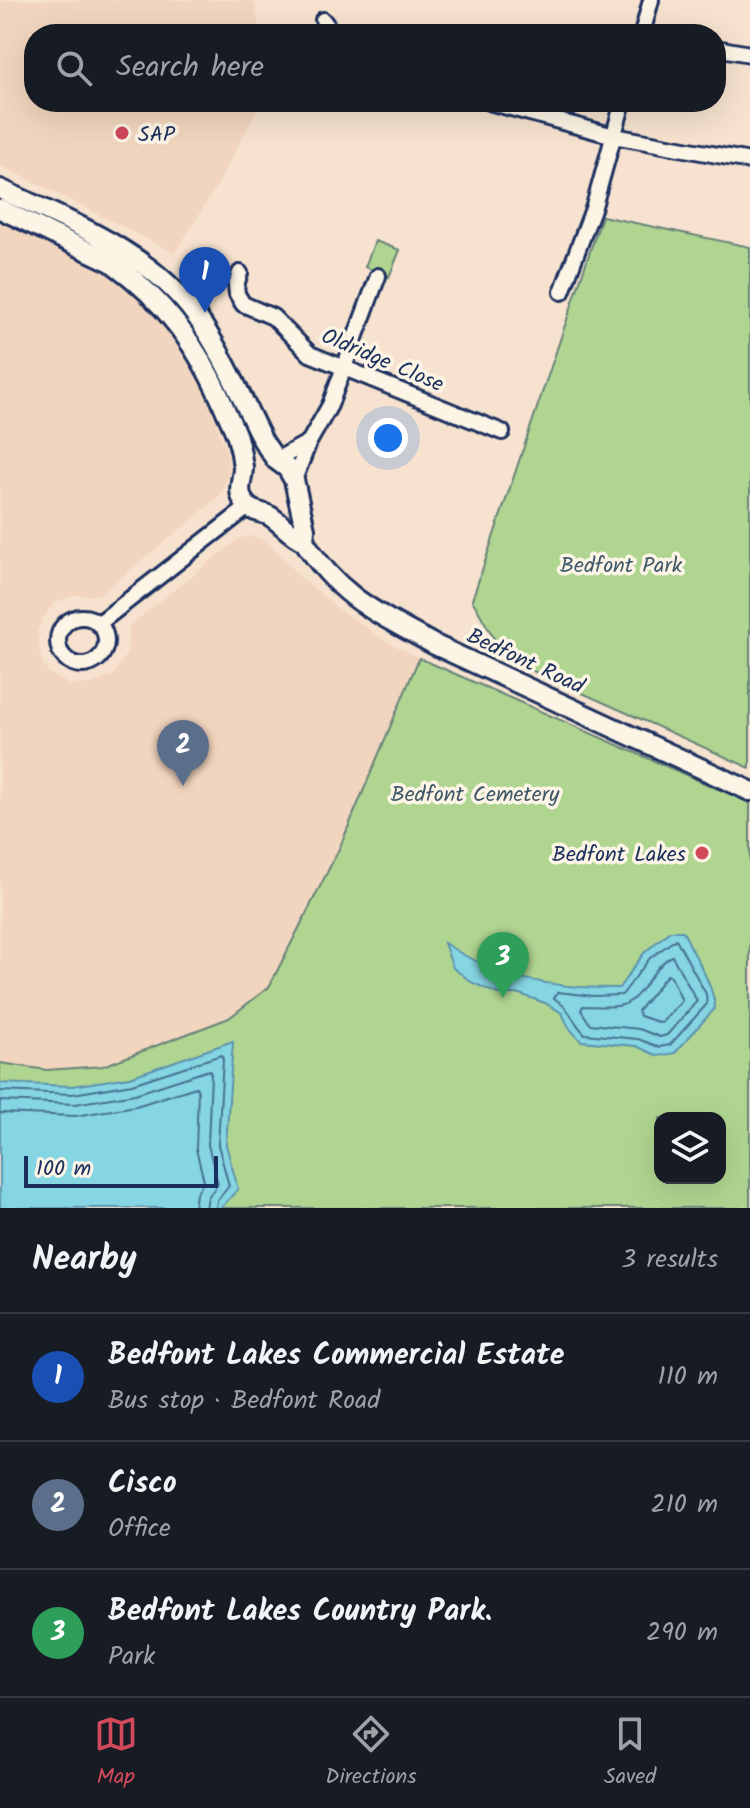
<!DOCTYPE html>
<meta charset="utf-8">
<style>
:root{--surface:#171b24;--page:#242831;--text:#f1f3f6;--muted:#9ea1a6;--line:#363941;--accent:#d1495b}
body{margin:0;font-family:Kalam,sans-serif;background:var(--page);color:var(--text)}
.controls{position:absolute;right:24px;bottom:24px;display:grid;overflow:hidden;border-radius:16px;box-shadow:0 8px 32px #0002}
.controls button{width:72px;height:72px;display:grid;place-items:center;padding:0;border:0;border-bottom:2px solid var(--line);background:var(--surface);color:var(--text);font:40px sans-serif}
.scale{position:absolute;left:24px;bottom:20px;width:194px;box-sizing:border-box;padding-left:8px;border:4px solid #1b2f5e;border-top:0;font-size:22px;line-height:28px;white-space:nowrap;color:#1b2f5e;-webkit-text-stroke:6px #fcf5e5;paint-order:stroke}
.you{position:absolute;left:388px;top:438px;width:28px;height:28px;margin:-20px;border:6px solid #fff;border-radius:50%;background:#1a73e8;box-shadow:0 0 0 12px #1a73e833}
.badge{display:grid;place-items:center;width:52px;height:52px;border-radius:50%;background:var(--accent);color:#fff;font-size:26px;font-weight:700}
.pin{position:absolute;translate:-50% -66px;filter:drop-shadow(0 2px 4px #0008)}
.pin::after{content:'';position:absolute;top:42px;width:28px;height:24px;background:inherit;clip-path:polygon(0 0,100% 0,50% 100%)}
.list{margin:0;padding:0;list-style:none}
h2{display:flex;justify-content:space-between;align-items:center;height:104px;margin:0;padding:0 32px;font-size:34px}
h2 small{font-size:26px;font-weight:400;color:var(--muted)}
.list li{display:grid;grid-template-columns:52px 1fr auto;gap:24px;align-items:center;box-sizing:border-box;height:128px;padding:0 32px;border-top:2px solid var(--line)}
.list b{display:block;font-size:30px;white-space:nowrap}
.list p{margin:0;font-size:26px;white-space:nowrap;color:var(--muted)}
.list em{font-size:26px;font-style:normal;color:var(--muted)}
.icon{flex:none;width:44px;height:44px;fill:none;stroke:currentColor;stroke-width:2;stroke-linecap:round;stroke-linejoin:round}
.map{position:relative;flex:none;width:750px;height:1208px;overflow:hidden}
.search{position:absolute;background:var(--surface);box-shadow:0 8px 32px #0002;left:24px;right:24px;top:24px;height:88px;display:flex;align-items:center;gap:20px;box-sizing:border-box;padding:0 28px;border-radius:32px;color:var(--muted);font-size:30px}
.sheet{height:488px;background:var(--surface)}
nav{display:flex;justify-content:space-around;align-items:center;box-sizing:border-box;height:112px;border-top:2px solid var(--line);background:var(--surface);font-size:22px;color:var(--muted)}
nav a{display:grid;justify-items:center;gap:4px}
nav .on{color:var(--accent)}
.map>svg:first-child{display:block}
</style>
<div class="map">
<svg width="750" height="1208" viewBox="0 0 750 1208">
<rect width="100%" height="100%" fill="#f6e2ce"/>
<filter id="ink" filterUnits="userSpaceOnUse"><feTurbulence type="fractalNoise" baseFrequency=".0125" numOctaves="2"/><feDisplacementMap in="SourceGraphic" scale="16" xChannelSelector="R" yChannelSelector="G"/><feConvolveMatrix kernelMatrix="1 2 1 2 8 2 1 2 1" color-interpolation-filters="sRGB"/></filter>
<g filter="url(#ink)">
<!-- built -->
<path fill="#f2d5be" d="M3,0H254L260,34H34V102H261L216,187L175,253L0,165V3Z
M0,222L97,268L126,287L153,311L178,342L204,390L228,455L229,475L225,485L220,495L200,513L99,595H75L54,603L43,618L37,633L41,660L48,672L69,685L92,684L114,675L127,653L129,626L240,538L250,536L268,542L298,575L337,608L386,641L419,658L339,849L269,987L229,1018L103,1066L47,1070L0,1063Z"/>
<!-- green -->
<path fill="#b0d591" stroke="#668278" stroke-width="2" fill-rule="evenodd" d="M602,216L750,247V768L506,659L472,600Z
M375,241L400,250L389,277L365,267Z
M419,658L750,803V1208H0V1063L47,1070L103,1066L229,1018L269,987L339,849ZM660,1118H720V1178H660Z"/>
<!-- water -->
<path fill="#86d5e3" stroke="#5b93ae" stroke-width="2" d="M670,931H683C693,954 714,985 715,1008L675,1053L658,1056L636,1046L581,1041L569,1028L562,1013L545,1003L520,994H498L473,983L453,968L444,943C498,979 555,989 619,988L644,953Z
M233,1041L226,1145L238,1189L221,1208H0V1083L72,1086L130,1077Z"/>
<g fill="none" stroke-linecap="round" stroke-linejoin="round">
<!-- shore -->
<path stroke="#467193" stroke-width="2" d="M676,939L706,994L707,1004L670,1045L659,1047L638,1039L585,1034C570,1019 573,1011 554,998L558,992L593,996L622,995L650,958Z
M672,956L697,1001L667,1035L660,1037L639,1029L590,1024L581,1010L583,1006C595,1006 610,1008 622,1005C641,1001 651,967 672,956Z
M667,975L671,977L682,1001L661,1023L640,1016L638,1011Z
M0,1091L73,1094L132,1084L221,1055L223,1059L218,1145L229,1186L217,1201L216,1208
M0,1101L75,1104L135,1094L209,1070L211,1074L208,1145L218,1184L208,1197L206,1208
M0,1113L75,1116L136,1106L196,1087L198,1091L196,1149L204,1181L196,1194L194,1208"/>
<defs>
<path id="minor" d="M323,20L333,34
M642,34L651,0
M716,48L750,54
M489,102L614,136L750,161
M240,273L236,285L237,294L243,304L273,317L310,354L502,432
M562,292L594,206L623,102
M276,460L309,442
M294,480L309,442L330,405L378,276
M58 641a24 24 0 1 1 48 0a24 24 0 1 1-48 0Z
M98,624L248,507"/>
<path id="tertiary" d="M0,189C70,222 151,252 197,317C224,355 242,400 263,441L276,460L287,468L294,480L305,529L304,541C339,597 377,613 433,644L750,791
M0,209L111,262C166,301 199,348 225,409C229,419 234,428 237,437C240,447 242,457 243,467C243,480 236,490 244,502C251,513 261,511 270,516C283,524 289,535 304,541"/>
</defs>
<!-- minor casing -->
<use href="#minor" stroke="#1b2f5e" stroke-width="20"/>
<!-- tertiary casing -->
<use href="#tertiary" stroke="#1b2f5e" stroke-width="24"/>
<!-- minor -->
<use href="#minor" stroke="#fcf5e5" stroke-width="14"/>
<!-- tertiary -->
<use href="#tertiary" stroke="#fcf5e5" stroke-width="18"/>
</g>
</g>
<!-- markers -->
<g fill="#d1495b" stroke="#fcf5e5" stroke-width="3">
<circle cx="122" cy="133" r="8"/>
<circle cx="702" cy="853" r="8"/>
</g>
<g text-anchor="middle" stroke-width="7" stroke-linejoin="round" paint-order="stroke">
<!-- poi labels -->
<g font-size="22" fill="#1b2f5e" stroke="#fcf5e5" text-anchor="start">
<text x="138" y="141">SAP</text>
<text x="686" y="861" text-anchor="end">Bedfont Lakes</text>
</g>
<!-- street labels -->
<g font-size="22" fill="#1b2f5e" stroke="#fcf5e5">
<text transform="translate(383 359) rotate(23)" y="8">Oldridge Close</text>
<text transform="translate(526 660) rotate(25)" y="8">Bedfont Road</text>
</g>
<!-- park labels -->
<g font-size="22" fill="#40586b" stroke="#fcf5e5">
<text x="621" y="572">Bedfont Park</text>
<text x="475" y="801">Bedfont Cemetery</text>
</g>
</g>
</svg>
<div class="controls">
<button><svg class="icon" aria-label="layers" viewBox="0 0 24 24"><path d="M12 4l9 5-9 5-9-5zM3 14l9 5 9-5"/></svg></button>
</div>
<div class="scale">100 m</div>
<div class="you"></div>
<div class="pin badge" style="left:205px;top:313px;background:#1a4fb4">1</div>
<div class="pin badge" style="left:183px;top:786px;background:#5c6f8a">2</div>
<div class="pin badge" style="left:503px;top:998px;background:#2e9e5b">3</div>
<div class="search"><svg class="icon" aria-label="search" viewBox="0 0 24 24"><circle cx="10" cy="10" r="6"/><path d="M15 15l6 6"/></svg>Search here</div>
</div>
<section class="sheet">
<h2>Nearby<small>3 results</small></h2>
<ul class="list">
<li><span class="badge" style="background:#1a4fb4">1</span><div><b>Bedfont Lakes Commercial Estate</b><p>Bus stop · Bedfont Road</p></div><em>110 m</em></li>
<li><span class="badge" style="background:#5c6f8a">2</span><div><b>Cisco</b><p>Office</p></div><em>210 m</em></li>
<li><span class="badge" style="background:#2e9e5b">3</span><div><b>Bedfont Lakes Country Park.</b><p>Park</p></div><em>290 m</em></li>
</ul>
</section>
<nav>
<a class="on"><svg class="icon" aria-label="map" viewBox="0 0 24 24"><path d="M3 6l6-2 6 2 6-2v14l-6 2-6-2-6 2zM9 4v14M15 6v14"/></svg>Map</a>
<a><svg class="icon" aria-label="directions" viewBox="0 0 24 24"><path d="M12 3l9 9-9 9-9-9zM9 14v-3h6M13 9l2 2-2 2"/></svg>Directions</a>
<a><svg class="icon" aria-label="saved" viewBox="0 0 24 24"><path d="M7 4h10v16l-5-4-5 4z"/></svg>Saved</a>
</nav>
